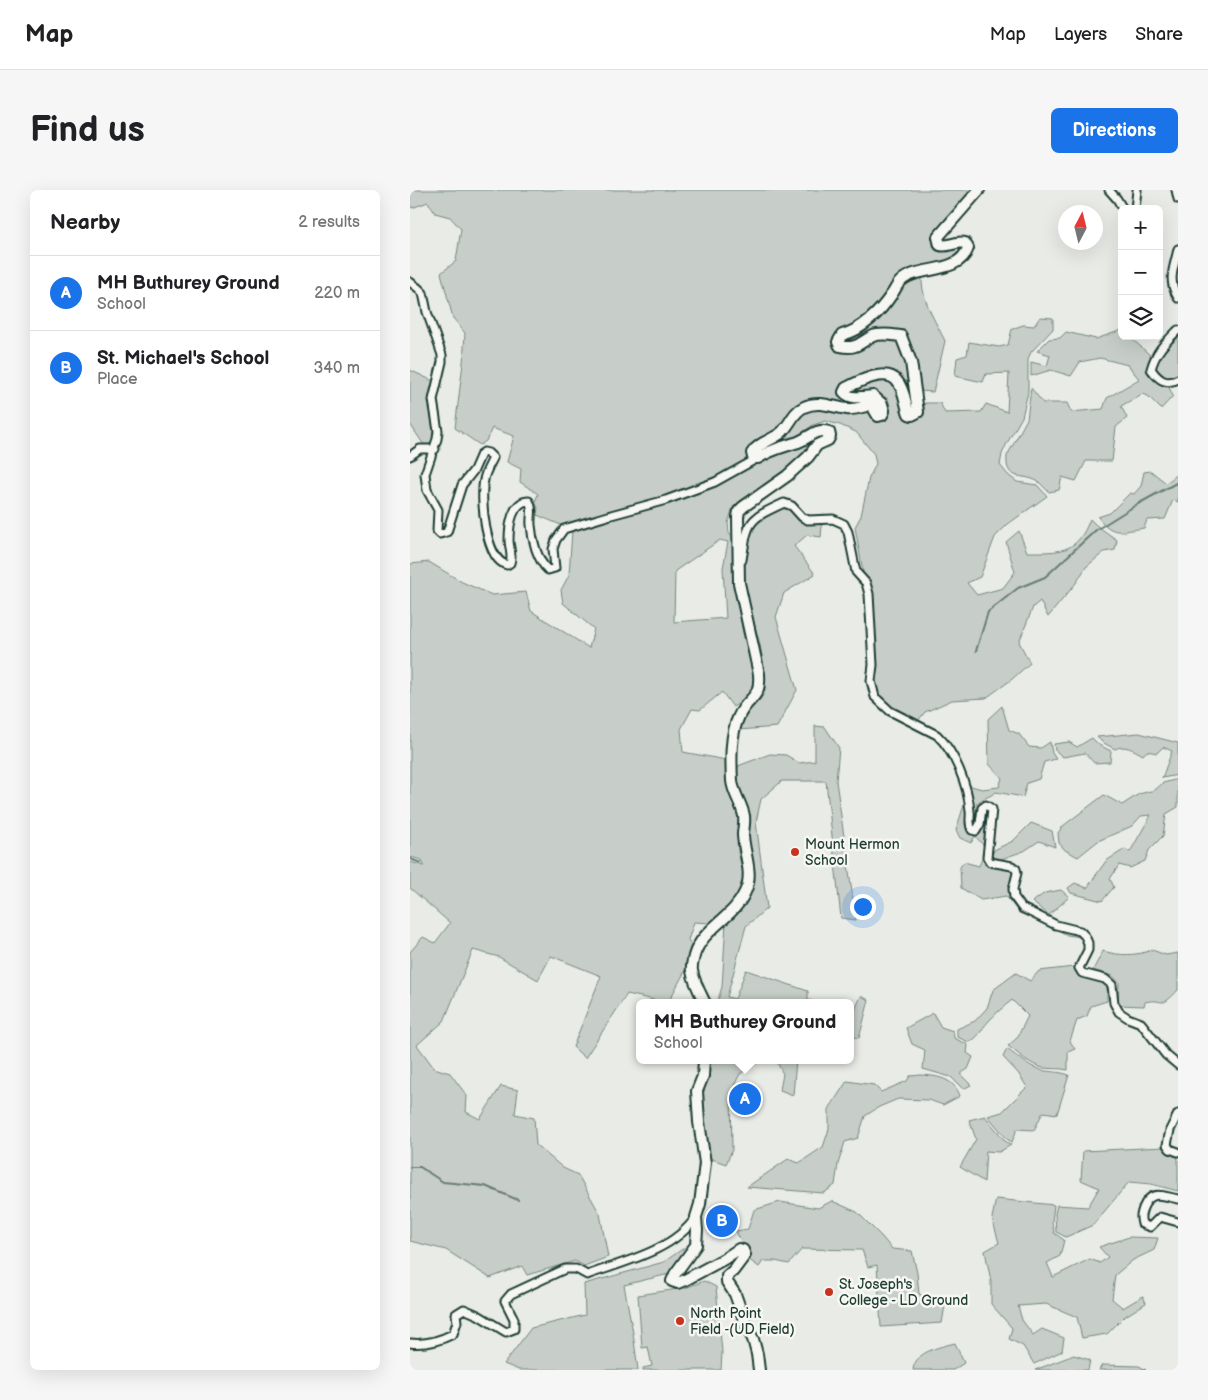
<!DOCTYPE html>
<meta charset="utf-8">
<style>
:root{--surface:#fff;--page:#f6f6f6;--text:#202124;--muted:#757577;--line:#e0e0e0;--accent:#1a73e8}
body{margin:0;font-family:"Balsamiq Sans",sans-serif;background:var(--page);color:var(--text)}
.controls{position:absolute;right:15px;top:15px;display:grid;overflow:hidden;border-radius:8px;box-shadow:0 5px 20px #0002}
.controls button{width:45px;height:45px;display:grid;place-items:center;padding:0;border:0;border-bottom:1px solid var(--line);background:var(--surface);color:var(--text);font:25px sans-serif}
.compass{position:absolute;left:648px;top:15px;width:45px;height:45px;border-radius:50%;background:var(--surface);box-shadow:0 5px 20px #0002;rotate:7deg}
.you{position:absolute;left:452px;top:716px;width:18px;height:18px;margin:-12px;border:4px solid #fff;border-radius:50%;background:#1a73e8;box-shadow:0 0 0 8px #1a73e833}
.badge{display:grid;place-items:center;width:32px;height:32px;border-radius:50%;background:var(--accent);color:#fff;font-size:16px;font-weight:700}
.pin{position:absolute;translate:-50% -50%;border:2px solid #fff;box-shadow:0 1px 5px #0006}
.popup{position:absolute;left:226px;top:809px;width:218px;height:65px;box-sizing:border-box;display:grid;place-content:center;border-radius:8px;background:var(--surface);filter:drop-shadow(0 1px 4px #0005);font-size:16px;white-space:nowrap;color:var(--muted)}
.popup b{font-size:19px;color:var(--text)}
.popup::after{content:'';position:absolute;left:50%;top:100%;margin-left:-10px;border:10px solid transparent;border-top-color:var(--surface)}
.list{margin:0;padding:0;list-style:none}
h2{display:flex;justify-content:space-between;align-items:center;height:65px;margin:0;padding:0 20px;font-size:21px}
h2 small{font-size:16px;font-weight:400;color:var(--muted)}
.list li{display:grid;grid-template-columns:32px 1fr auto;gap:15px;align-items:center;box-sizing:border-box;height:75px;padding:0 20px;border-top:1px solid var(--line)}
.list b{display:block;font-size:19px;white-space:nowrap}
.list p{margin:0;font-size:16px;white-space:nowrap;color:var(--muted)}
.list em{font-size:16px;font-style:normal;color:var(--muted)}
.icon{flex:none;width:28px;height:28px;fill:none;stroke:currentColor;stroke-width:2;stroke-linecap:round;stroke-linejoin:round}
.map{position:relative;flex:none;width:768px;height:1180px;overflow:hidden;border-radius:8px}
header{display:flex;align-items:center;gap:30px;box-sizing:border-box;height:70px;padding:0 25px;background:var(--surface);border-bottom:1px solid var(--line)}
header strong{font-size:24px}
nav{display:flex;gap:28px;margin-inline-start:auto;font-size:18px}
.intro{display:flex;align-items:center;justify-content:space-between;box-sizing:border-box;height:120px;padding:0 30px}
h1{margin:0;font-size:35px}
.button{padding:12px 22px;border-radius:8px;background:var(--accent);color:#fff;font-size:18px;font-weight:700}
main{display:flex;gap:30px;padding:0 30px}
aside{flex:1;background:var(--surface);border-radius:8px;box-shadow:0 5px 20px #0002}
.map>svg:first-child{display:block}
</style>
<header>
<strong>Map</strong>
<nav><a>Map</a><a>Layers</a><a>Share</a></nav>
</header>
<div class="intro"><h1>Find us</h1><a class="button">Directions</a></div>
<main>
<aside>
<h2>Nearby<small>2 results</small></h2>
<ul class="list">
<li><span class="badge">A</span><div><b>MH Buthurey Ground</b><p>School</p></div><em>220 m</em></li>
<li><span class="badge">B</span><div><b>St. Michael's School</b><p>Place</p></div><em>340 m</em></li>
</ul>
</aside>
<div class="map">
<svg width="768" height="1180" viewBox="0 0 768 1180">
<rect width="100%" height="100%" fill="#e9ebe7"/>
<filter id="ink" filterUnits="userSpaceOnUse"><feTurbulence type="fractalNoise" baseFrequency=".02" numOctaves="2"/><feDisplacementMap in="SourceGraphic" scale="10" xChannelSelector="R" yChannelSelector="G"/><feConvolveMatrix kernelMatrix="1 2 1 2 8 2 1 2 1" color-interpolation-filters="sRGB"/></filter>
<g filter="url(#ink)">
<!-- green -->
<path fill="#c7cec9" stroke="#73867e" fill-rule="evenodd" d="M0,0H563L523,49V56L530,60L549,56L555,58L554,62L515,80L500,83L471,115L426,155L467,148L489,149L499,172L505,217L500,218L487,185L432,199L467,211L442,216L410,210L376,231L360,245L341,255L337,261L339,268L337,271L303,289L255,307L173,332L151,335L127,325L128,318L125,312L128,304L110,292L111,279L97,272L104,246L82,238L76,251L70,255L45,238L53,173L55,143L43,128L31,83L46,71L51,39L40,27L25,23L18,12L2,18L0,15Z
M512,86C511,110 525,130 535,151L523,202L510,201L494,144L433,153L437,146L491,92Z
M630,127L643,128V139L621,162L618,169V202L612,227L597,253L592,264L590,275L598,285L607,292L627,295L637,306L598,334L585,347L570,387L557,393L567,405L593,398L605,382L596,352L609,341L617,362C650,362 667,364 680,329L686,335L707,350L705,360L694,362L676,377L666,393L638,427L630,411L623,417L609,452L620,473L601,490L576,508L542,510L515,522L507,532L483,518L469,504L464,492L466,473L462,403L458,390L453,382L445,337L451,326L459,288L466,274L464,264L446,242L430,235L415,231L403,235L380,251L350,261L380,241L386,230L394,223L403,218L456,219L474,230C481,222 481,218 478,209L470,204L452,205L438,200L473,187L486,193L499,226L508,228L512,224L515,213H530L535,223L571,222L576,214L597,222L599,183L576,184L573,192L545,186L547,168L557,165L559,152L589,157L598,155L602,139L613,135L624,136Z
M712,140V146H719L742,167C735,185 742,187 758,195L763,206L751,219L738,206L732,204L711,216L717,228L706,237L702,271H676L666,291L652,287L649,300L639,302C635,299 631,293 627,291C612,283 595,292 597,266L617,229L621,198L633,213H657L661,222L693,219L697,208L729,189L718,175L690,168L670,172L661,186L641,180L621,186V172L637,176L640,165L627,161L639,149L650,148L656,142L686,149Z
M768,147V186C754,191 747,190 744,174L755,157Z
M0,180L23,191C20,199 18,206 19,215C22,230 29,239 21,255H14L0,234Z
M412,242L406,253L376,285L333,309L323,317L318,333L319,343L323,349V384L333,443L339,462L345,498L339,507L323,517L312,502L290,520L282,519L271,539L273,562L316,570L318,595L330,628L328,662L335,691L329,705L313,724L301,733L284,732L278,750L284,757L277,777L258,813L217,804L175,868L163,857L191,786L141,766L128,790L89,767L63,760L34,831L7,855L24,878L40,883L57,906L56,922L70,929L91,896L108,900L105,924L124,928L126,955L153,978L168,985L190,1024L198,1067L174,1076L165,1071L117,1085L112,1076L80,1088L36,1060L0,1051V762L13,747L25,753L40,733L0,698V672L14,676L12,670L0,667V374L19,372L52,392L82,405L116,402L121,421L179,458L184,439L153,413L151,400L159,385L162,341L203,326L257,312L377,257H389L406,243ZM310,350L318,352L313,378L316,428L264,432L265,381Z
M741,281L756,293L768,284V312L763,310L755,329L737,330L734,338C712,341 703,347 688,327L700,323L720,303L724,304L731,296L734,282Z
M374,317L381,320L392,333L412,335L411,347L397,345L384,356L405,384L374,403L366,427L387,500L367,537L329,540L332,528L338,516L350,510L355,501V483L350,455L334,395V381L340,339L346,329Z
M592,516L599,540L609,544L619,557L631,558L640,552L642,563L646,569L634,572L629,589L617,593L613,607L586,602C580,607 572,608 567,613V637L563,635L565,623L557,595L572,599L589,597L592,588L579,574L578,529Z
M405,536L415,537L429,558L426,591L446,730L431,728L416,591H372L351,609L346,632L357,718L336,736L317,807L325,809L336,780L398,801V810L410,813H307L312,797L316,732L337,704L326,596L328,576L360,564L376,565L389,573L405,571Z
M729,543L768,553V585L752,588L762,561L753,557L747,563L737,561L733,565C724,560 715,554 705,559L692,552L687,547Z
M682,548L689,555L701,561L700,572L684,573L675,563L653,567L645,560L644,554L659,552L667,557Z
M768,589V617L756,624L753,646L739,660L735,671L720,678L709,675L700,689L704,697L692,711L661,703L658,698L665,693L677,698L696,671L715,659L720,662L741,625L731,626L722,636L688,651L668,667L655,660L649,653L648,643L653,636L694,605L712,615L729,604L745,600L753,593Z
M555,612C557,623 555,640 564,646C577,643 574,629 575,619L580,620L576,658L565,646L561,653L550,648L546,640Z
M621,633L642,641L645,657L629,651L614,661L588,670L582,666L584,660L603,651Z
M574,664L579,673L597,678L602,682L600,701L601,707L610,721L624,725L669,743L671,747L657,745L634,732L609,723L596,706L571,710L551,698L550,677L554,672L569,676Z
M651,700L659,707L639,725L622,712L635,703Z
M742,760L756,765L768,763V800C749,821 755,807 735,812L734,816L708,815L709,793L703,786L683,780L693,761C709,766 726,766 742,760Z
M664,777L670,784L693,790L697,796V811L681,816L677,826L667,830L660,851L665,859L658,862V880C649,878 642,879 633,878C620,875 608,863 598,856L607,848L618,826L602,810C593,817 585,824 578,832C571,839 569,848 559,852L547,847V839L565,831L577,818L583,800L606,783L620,791L629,781Z
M451,806L459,810L449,848L440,846V821L444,822Z
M523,823L531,837L543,841L544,848L558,855L557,863L563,867L558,879L550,884L561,895L553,899L541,887L513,879L515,860L502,854L496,838Z
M597,859C608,867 622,879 635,881C645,882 650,882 659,885L647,924L633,922L624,940L607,939L602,952L597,949L578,926L592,922L617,897L608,883L593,867Z
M297,870H350L330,884L321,901L322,960L316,974L299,968L291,901Z
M366,870H386L383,905L370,900L373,884Z
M511,885C527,886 544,888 550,906L533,915L519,910L488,909L469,917L455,926L448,948L435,952L428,974L425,995L414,1003L337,997L378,969L389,973L413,957L419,939V919L437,891L464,895L471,902L497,891L500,886Z
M575,926L595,951L601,955L589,962L576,961L574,992L550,977L566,949L559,930Z
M754,957L764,966L768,967V1001L741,994L719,992L683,1035L656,1047L646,1042L645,1024L647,1015L678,1017L689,998L671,990L673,961Z
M586,1009L644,1015L642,1032L644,1043L654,1050L650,1066L637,1073L643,1087L680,1069L690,1073L698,1067L689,1057L719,1047L748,1048L744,1060L723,1070L705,1085L702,1109L713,1118L733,1106L736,1113L714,1127L697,1144L672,1148L667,1127L636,1114L608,1116L612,1130L623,1145L632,1139L654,1148L652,1161L624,1174L613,1156L599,1149L602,1138L581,1114V1091L575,1061L589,1053L582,1028Z
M422,1011L447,1022L471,1046L482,1059L502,1061L507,1083L509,1104L535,1115L532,1133L471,1137L467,1075L458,1077L452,1060L392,1059L379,1074L365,1071H353L349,1077L338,1069L341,1063L337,1056L331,1052L326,1041L338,1039L344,1020L370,1012L408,1018Z
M281,1053L283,1055L259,1084L214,1095L223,1143L228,1180H109L94,1174L121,1138L175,1125L174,1094L254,1072Z
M294,1091L306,1097L312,1162L311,1180H233V1178L242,1176L238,1157L232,1158L228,1105L275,1098Z
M545,1153L554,1173L543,1180H503C505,1161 530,1157 545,1153Z
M664,1165L680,1170L678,1180H625Z
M692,1175L729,1176L736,1180H689Z"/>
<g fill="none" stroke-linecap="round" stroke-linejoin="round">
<!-- stream -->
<path stroke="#687c75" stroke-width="2" d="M566,461L578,422L608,398L635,387L686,340L726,315L768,292
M0,669L11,673
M0,977H10L33,992L75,996L108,1010"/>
<defs>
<path id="minor" d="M699,0L707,9L713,19
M766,0L768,9
M725,19L727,0
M768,59C764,79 757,89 768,108
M0,92L8,98L13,103L17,122L32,165V172L23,210L28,241L27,249L15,284L17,300L28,320L27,341L30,344L37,342L52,295L64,280L71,264L74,262L78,263L83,268C80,275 75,282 74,290C70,308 75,370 97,375L100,373C103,365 99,358 99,350C99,336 102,311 119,311C124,319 120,326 121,335C122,349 127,370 138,380L145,378L143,359L146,350L154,339L201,325L256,310L305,292L348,268
M768,140C755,153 746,161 741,179C748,189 756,196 768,189
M0,266L10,259H25
M332,370C338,331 337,330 374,313L382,316L392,327L398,330L423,329L434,334L438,342L446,382L456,393L459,404L463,475L461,491L465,507L480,521L527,545C545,562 558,596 560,621C561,628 558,633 562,640L566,641L570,634L572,618L576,615L582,619L577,667L580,672L602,676L606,679L607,683L603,699L604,707L612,718L646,735L670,741L675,746L678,753V760L669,778L672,783L695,789L702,795L704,813L709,822L718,828L731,833L756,865L768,875
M768,924L760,940L757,955L760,959L768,962
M768,1009C752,1006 741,999 733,1018C731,1024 730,1027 732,1034L740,1037L750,1027L768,1032
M0,1153C15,1155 29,1151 43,1144L47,1132L46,1124L54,1119L68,1125L96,1142L104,1139V1129L95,1111L101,1104L155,1079H166L177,1085C213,1072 263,1061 286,1027"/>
<path id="secondary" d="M295,813C290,803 284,792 282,781C281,776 283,771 284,766C292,738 324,728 335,702C344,683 334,665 333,645C333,639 335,633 334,626C332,614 323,603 322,591C321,571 320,544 329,526C338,506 351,510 349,484L329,393L328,327L329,321L333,317L377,286L398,267L407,255L418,250L420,246L419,242C405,237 398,250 385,253C370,258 362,259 348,268L343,267L342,263C348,253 362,250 371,243C380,235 383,222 394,217C409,210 422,217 437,219C444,220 452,217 460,215L462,216L468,226L472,225L474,221L472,214L463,206C453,207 441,210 434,202L436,198C448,192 476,177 487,191C495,200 495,214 499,224L502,225L508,222L501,172L491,146C483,145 471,143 463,146C450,152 447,160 430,156L428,152L432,145C452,140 470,122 482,104C485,100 487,94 491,91C508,75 549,85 558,58L555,53C546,50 539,58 530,55L528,47L569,0
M294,870L293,886L287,901L289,932L295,973L290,1014L286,1027L287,1040L286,1055L265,1084L262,1091L268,1093L275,1090L314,1069L329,1059L333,1060L335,1065L323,1081L317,1086V1092L325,1104L337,1138L343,1149L347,1164L349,1180"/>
</defs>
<!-- minor casing -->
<use href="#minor" stroke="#1f3d34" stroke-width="11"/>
<!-- secondary casing -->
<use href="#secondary" stroke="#1f3d34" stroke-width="14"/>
<!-- minor -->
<use href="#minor" stroke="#f6f6f2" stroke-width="7"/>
<!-- secondary -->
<use href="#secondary" stroke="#f6f6f2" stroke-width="10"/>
</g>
</g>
<!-- markers -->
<g fill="#c8321e" stroke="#f6f6f2" stroke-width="2">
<circle cx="385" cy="662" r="5"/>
<circle cx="419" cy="1102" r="5"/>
<circle cx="270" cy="1131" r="5"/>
</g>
<g text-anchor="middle" stroke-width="5" stroke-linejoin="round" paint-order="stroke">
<!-- poi labels -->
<g font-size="14" fill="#1f3d34" stroke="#f6f6f2" text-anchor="start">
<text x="395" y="659">Mount Hermon<tspan x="395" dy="16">School</tspan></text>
<text x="429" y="1099">St. Joseph's<tspan x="429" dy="16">College - LD Ground</tspan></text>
<text x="280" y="1128">North Point<tspan x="280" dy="16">Field -(UD Field)</tspan></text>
</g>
</g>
</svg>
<div class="controls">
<button>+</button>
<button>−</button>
<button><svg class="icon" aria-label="layers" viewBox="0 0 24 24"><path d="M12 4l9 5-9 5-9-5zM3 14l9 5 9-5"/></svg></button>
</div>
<svg class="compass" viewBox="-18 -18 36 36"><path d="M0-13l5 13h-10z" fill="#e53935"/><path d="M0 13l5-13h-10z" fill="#757577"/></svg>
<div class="you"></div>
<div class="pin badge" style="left:335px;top:909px">A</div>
<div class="popup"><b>MH Buthurey Ground</b>School</div>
<div class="pin badge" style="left:312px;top:1031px">B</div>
</div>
</main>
